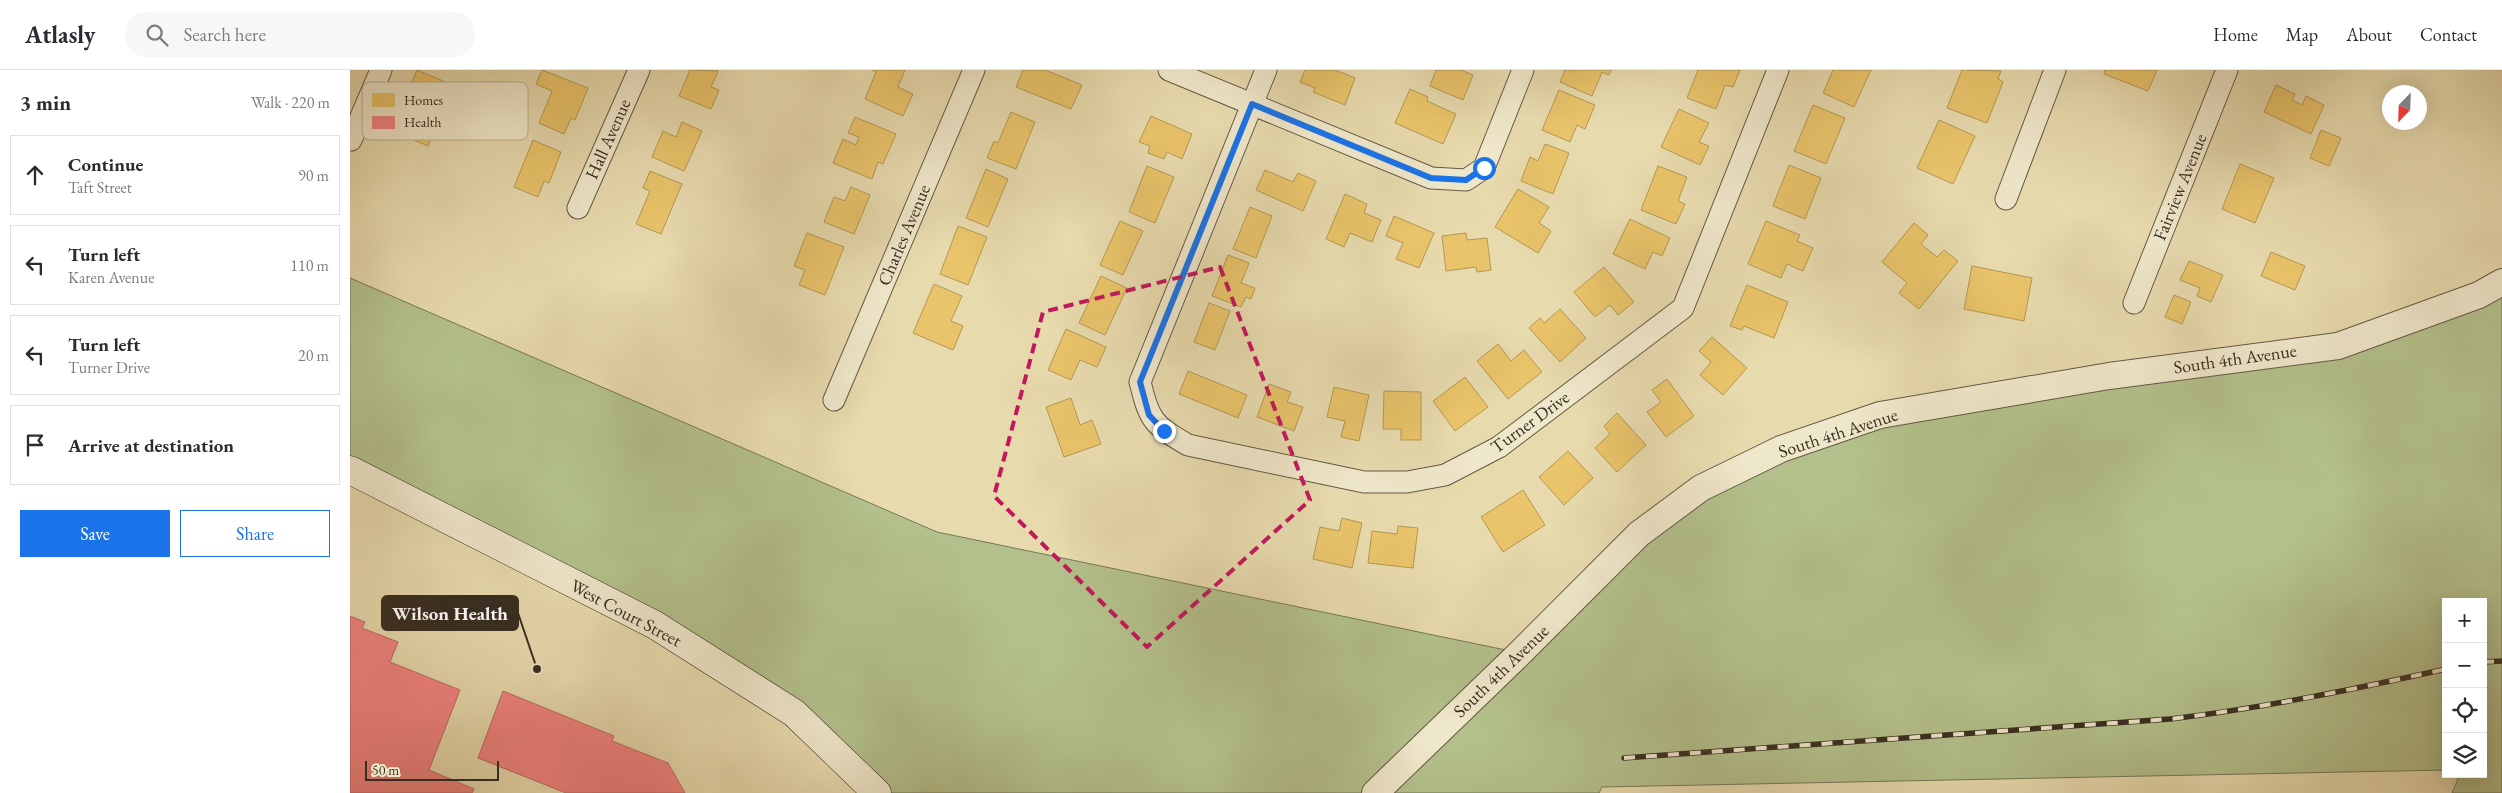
<!DOCTYPE html>
<meta charset="utf-8">
<style>
:root{--surface:#fff;--page:#f7f7f7;--text:#2b2b33;--muted:#7c7c81;--line:#e1e1e2;--accent:#1a73e8}
body{margin:0;font-family:"EB Garamond",serif;background:var(--page);color:var(--text)}
.controls{position:absolute;right:15px;bottom:15px;display:grid;overflow:hidden;border-radius:0px;box-shadow:0 5px 20px #0002}
.controls button{width:45px;height:45px;display:grid;place-items:center;padding:0;border:0;border-bottom:1px solid var(--line);background:var(--surface);color:var(--text);font:25px sans-serif}
.compass{position:absolute;left:2032px;top:15px;width:45px;height:45px;border-radius:50%;background:var(--surface);box-shadow:0 5px 20px #0002;rotate:203deg}
.scale{position:absolute;left:15px;bottom:12px;width:134px;box-sizing:border-box;padding-left:5px;border:2px solid #382e22;border-top:0;font-size:14px;line-height:18px;white-space:nowrap;color:#382e22;-webkit-text-stroke:4px #efe7ca;paint-order:stroke}
.stop{position:absolute;width:15px;height:15px;margin:-11px;border:4px solid #1a73e8;border-radius:50%;background:#fff}
.stop.end{background:#1a73e8;border-color:#fff;box-shadow:0 1px 5px #0008}
.list{margin:0;padding:0;list-style:none}
h2{display:flex;justify-content:space-between;align-items:center;height:65px;margin:0;padding:0 20px;font-size:21px}
h2 small{font-size:16px;font-weight:400;color:var(--muted)}
.list li{display:grid;grid-template-columns:32px 1fr auto;gap:15px;align-items:center;box-sizing:border-box;height:80px;margin:0 10px 10px;padding:0 10px;border:1px solid var(--line);border-radius:0px}
.list b{display:block;font-size:19px;white-space:nowrap}
.list p{margin:0;font-size:16px;white-space:nowrap;color:var(--muted)}
.list em{font-size:16px;font-style:normal;color:var(--muted)}
.actions{display:flex;gap:10px;padding:15px 20px}
.actions a{flex:1;padding:11px 0;border:1px solid var(--accent);border-radius:0px;text-align:center;font-size:18px;color:var(--accent)}
.actions .main{background:var(--accent);color:#fff}
.icon{flex:none;width:28px;height:28px;fill:none;stroke:currentColor;stroke-width:2;stroke-linecap:round;stroke-linejoin:round}
.map{position:relative;flex:none;width:2152px;height:723px;overflow:hidden}
header{display:flex;align-items:center;gap:30px;box-sizing:border-box;height:70px;padding:0 25px;background:var(--surface);border-bottom:1px solid var(--line)}
header strong{font-size:24px}
nav{display:flex;gap:28px;margin-inline-start:auto;font-size:18px}
.search{width:350px;height:45px;background:var(--page);display:flex;align-items:center;gap:12px;box-sizing:border-box;padding:0 18px;border-radius:28px;color:var(--muted);font-size:19px}
main{display:flex}
aside{flex:1;background:var(--surface)}
.map>svg:first-child{display:block}
</style>
<header>
<strong>Atlasly</strong>
<div class="search"><svg class="icon" aria-label="search" viewBox="0 0 24 24"><circle cx="10" cy="10" r="6"/><path d="M15 15l6 6"/></svg>Search here</div>
<nav><a>Home</a><a>Map</a><a>About</a><a>Contact</a></nav>
</header>
<main>
<aside>
<h2>3 min<small>Walk · 220 m</small></h2>
<ul class="list">
<li><svg class="icon" aria-label="ahead" viewBox="0 0 24 24"><path d="M12 20V5M6 11l6-6 6 6"/></svg><div><b>Continue</b><p>Taft Street</p></div><em>90 m</em></li>
<li><svg class="icon" aria-label="left" viewBox="0 0 24 24"><path d="M17 20v-9H6M10 6l-5 5 5 5"/></svg><div><b>Turn left</b><p>Karen Avenue</p></div><em>110 m</em></li>
<li><svg class="icon" aria-label="left" viewBox="0 0 24 24"><path d="M17 20v-9H6M10 6l-5 5 5 5"/></svg><div><b>Turn left</b><p>Turner Drive</p></div><em>20 m</em></li>
<li><svg class="icon" aria-label="arrive" viewBox="0 0 24 24"><path d="M6 21V4h12l-3 4 3 4H6"/></svg><div><b>Arrive at destination</b></div></li>
</ul>
<div class="actions"><a class="main">Save</a><a>Share</a></div>
</aside>
<div class="map">
<svg width="2152" height="723" viewBox="0 0 2152 723">
<rect width="100%" height="100%" fill="#e7daad"/>
<filter id="stains"><feTurbulence type="fractalNoise" baseFrequency=".004" numOctaves="4"/><feColorMatrix values="0 0 0 0 .2 0 0 0 0 .09 0 0 0 0 .02 0 0 0 .5 -.17"/></filter>
<radialGradient id="worn" r=".72"><stop offset=".6" stop-color="#630" stop-opacity="0"/><stop offset="1" stop-color="#630" stop-opacity=".3"/></radialGradient>
<!-- green -->
<path fill="#b3c08b" stroke="#767756" d="M0,208L587,462L1170,583L1351,418L1530,345L1988,276L2152,212V723H2102L2110,704H2133V532H2096V700L1252,717L1249,723H527L444,643L0,400Z"/>
<!-- homes -->
<path fill="#e9c46a" stroke="#b49754" d="M67,0L98,13L92,27L97,29L78,76L52,65L68,27L57,23Z
M192,0L238,18L225,50L221,48L214,64L189,53L202,21L186,14Z
M340,0L368,1L361,17L369,20L361,39L329,26Z
M522,0H555L548,17L563,24L553,46L515,29L526,2Z
M673,0H695L732,15L721,39L666,17Z
M955,0H985L1005,8L995,35L963,22L965,18L950,12Z
M1086,0H1111L1123,5L1113,30L1080,16Z
M1215,0H1261L1259,5L1252,2L1242,26L1210,12Z
M1348,0H1390L1383,17L1375,15L1366,39L1337,28Z
M1483,0H1521L1504,37L1473,23Z
M1612,0L1651,1L1648,9L1653,12L1637,53L1597,38Z
M1755,0H1807L1798,21L1754,4Z
M1926,15L1945,24L1942,30L1952,35L1956,26L1974,35L1961,64L1914,42Z
M1060,19L1078,27L1077,31L1106,44L1093,74L1045,53Z
M1209,20L1245,35L1235,59L1227,55L1220,72L1192,60Z
M1463,35L1495,48L1476,94L1444,81Z
M1329,39L1359,53L1349,72L1359,76L1350,95L1311,77Z
M661,42L685,52L666,99L637,88L644,71L648,73Z
M801,46L842,64L832,89L817,82L814,89L798,83L800,76L789,72Z
M505,47L546,64L533,94L528,92L522,109L483,93L493,69L506,75L509,67L498,63Z
M1589,50L1625,66L1603,114L1567,98Z
M332,52L352,61L334,101L302,87L313,61L326,67Z
M1971,60L1991,68L1979,96L1960,88Z
M183,70L211,82L199,113L194,111L188,127L164,117Z
M1195,74L1219,83L1203,124L1171,111L1180,87L1188,91Z
M1890,94L1924,108L1905,153L1872,139Z
M1439,95L1471,108L1455,149L1423,136Z
M797,96L824,107L805,153L779,142Z
M1308,96L1337,107L1328,131L1335,134L1326,154L1291,140Z
M636,99L658,109L638,157L616,148Z
M915,100L943,112L948,103L966,111L953,141L906,120Z
M300,101L332,114L311,164L286,154L300,121L293,118Z
M501,117L520,125L504,164L474,152L484,127L495,131Z
M1168,119L1199,137L1189,153L1201,161L1188,183L1145,157Z
M995,124L1017,134L1014,143L1031,150L1022,172L1000,163L994,177L976,169Z
M900,137L922,146L906,188L883,179Z
M1044,146L1084,163L1069,198L1046,189L1053,173L1036,166Z
M1280,149L1320,168L1312,186L1303,182L1295,199L1263,184Z
M770,151L793,161L773,205L750,195Z
M1416,151L1450,165L1447,171L1463,178L1453,201L1437,194L1431,208L1398,194Z
M1564,153L1578,165L1571,174L1587,187L1594,180L1608,191L1569,239L1549,223L1557,213L1532,192Z
M608,156L637,167L618,215L590,204Z
M457,163L494,177L475,225L449,215L455,200L444,196Z
M1116,163L1117,170L1137,168L1141,200L1127,202L1126,197L1096,201L1092,166Z
M1921,182L1955,196L1945,220L1911,206Z
M878,185L899,193L891,213L905,218L901,229L896,227L891,237L862,226Z
M1839,191L1873,205L1861,232L1847,226L1850,218L1830,210Z
M1622,196L1682,208L1674,251L1614,239Z
M1254,197L1284,232L1268,245L1260,235L1245,247L1224,222Z
M751,206L777,218L755,265L729,253Z
M584,214L612,226L601,251L613,256L603,280L563,263Z
M1397,215L1438,232L1424,268L1394,256L1392,260L1380,256Z
M1824,225L1841,232L1832,254L1815,247Z
M859,233L880,241L865,280L844,272Z
M1210,239L1236,268L1210,292L1179,258L1190,248L1194,253Z
M716,259L756,277L747,297L730,290L721,310L698,300Z
M1362,267L1397,298L1373,325L1350,305L1361,292L1349,281Z
M1148,274L1161,291L1174,280L1192,302L1158,329L1127,291Z
M838,301L897,325L888,348L829,324Z
M1115,307L1138,337L1105,361L1083,331Z
M1317,309L1344,346L1316,367L1297,342L1311,332L1302,320Z
M919,314L941,322L937,332L953,337L944,361L907,347Z
M984,317L1019,325L1009,371L991,367L995,351L977,347Z
M1034,321L1071,322V370H1051V359H1033Z
M721,328L730,355L742,350L751,374L714,387L696,337Z
M1267,343L1296,375L1267,402L1245,378L1260,364L1254,356Z
M1218,381L1243,408L1214,435L1189,407Z
M1173,420L1195,455L1153,482L1131,447Z
M992,448L1012,453L1002,498L963,489L970,457L989,461Z
M1048,456L1068,458L1063,498L1018,493L1022,461L1047,464Z"/>
<!-- health -->
<path fill="#f28482" stroke="#ba6a65" d="M0,546L15,552L12,558L48,572L40,592L110,620L79,700L124,719L122,723H0Z
M153,621L264,666L262,671L318,693L335,723H216L128,688Z"/>
<g fill="none" stroke-linecap="round" stroke-linejoin="round">
<defs>
<path id="minor" d="M819,0L1081,108L1116,110L1134,98L1173,0
M916,0L790,312C800,351 802,354 838,375L1014,412H1057L1095,405L1149,377L1333,238L1428,0
M1,70L31,0
M1656,129L1705,0
M228,138L289,0
M1784,233L1877,0
M484,330L624,0"/>
<path id="tertiary" d="M1025,723L1170,583L1289,464L1351,418L1431,379L1530,345L1759,306L1988,276L2129,225L2152,212"/>
<path id="secondary" d="M0,400L305,555L444,643L527,723"/>
</defs>
<!-- minor casing -->
<use href="#minor" stroke="#645945" stroke-width="23"/>
<!-- tertiary casing -->
<use href="#tertiary" stroke="#645945" stroke-width="28"/>
<!-- secondary casing -->
<use href="#secondary" stroke="#382e22" stroke-width="29"/>
<!-- minor -->
<use href="#minor" stroke="#efe7ca" stroke-width="21"/>
<!-- tertiary -->
<use href="#tertiary" stroke="#efe7ca" stroke-width="26"/>
<!-- secondary -->
<use href="#secondary" stroke="#efe7ca" stroke-width="28"/>
<defs>
<path id="rail" d="M2133,592L2152,591
M1274,688L1820,649C1913,638 2005,619 2096,599"/>
</defs>
<!-- rail casing -->
<use href="#rail" stroke="#382e22" stroke-width="5.5"/>
<!-- rail -->
<use href="#rail" stroke="#efe7ca" stroke-width="4" stroke-dasharray="11" stroke-linecap="butt"/>
</g>
<g fill="none" stroke-linecap="round" stroke-linejoin="round">
<!-- route -->
<path stroke="#1a73e8" stroke-width="6" d="M814,361L799,345L790,312L902,34L1081,108L1116,110L1134,98"/>
</g>
<!-- marked area -->
<path fill="none" stroke="#c2185b" stroke-width="4" stroke-dasharray="10 6" stroke-linejoin="round" d="M870,197L960,430L797,577L644,426L693,242Z"/>
<g text-anchor="middle" stroke-width="5" stroke-linejoin="round" paint-order="stroke">
<!-- street labels -->
<g font-size="18" fill="#382e22" stroke="#efe7ca">
<text transform="translate(258 69) rotate(-66)" y="6">Hall Avenue</text>
<text transform="translate(1830 117) rotate(-68)" y="6">Fairview Avenue</text>
<text transform="translate(554 165) rotate(-67)" y="6">Charles Avenue</text>
<text transform="translate(1885 289) rotate(-8)" y="6">South 4th Avenue</text>
<text transform="translate(1180 352) rotate(-36)" y="6">Turner Drive</text>
<text transform="translate(1488 363) rotate(-18)" y="6">South 4th Avenue</text>
<text transform="translate(276 543) rotate(28)" y="6">West Court Street</text>
<text transform="translate(1151 601) rotate(-44)" y="6">South 4th Avenue</text>
</g>
</g>
<!-- legend -->
<rect x="12" y="12" width="166" height="58" rx="8" fill="#efe7ca" stroke="#b8b098" stroke-width="1"/>
<rect x="22" y="23" width="23" height="14" fill="#e9c46a"/>
<rect x="22" y="46" width="23" height="13" fill="#f28482"/>
<g font-size="14" fill="#382e22">
<text x="54" y="35">Homes</text>
<text x="54" y="57">Health</text>
</g>
<!-- callouts -->
<path fill="none" stroke="#382e22" stroke-width="2" d="M187 599L168 543"/>
<circle fill="#382e22" stroke="#efe7ca" stroke-width="2" cx="187" cy="599" r="5"/>
<rect fill="#382e22" stroke="#382e22" stroke-width="2" x="32" y="526" width="136" height="34" rx="5"/>
<g font-size="19" text-anchor="middle" font-weight="bold" fill="#fff">
<text x="100" y="550">Wilson Health</text>
</g>
<rect width="100%" height="100%" filter="url(#stains)"/>
<rect width="100%" height="100%" fill="url(#worn)"/>
</svg>
<div class="controls">
<button>+</button>
<button>−</button>
<button><svg class="icon" aria-label="locate" viewBox="0 0 24 24"><circle cx="12" cy="12" r="6"/><path d="M12 2v4M12 18v4M2 12h4M18 12h4"/></svg></button>
<button><svg class="icon" aria-label="layers" viewBox="0 0 24 24"><path d="M12 4l9 5-9 5-9-5zM3 14l9 5 9-5"/></svg></button>
</div>
<svg class="compass" viewBox="-18 -18 36 36"><path d="M0-13l5 13h-10z" fill="#e53935"/><path d="M0 13l5-13h-10z" fill="#7c7c81"/></svg>
<div class="scale">50 m</div>
<div class="stop" style="left:1134px;top:98px"></div>
<div class="stop end" style="left:814px;top:361px"></div>
</div>
</main>
